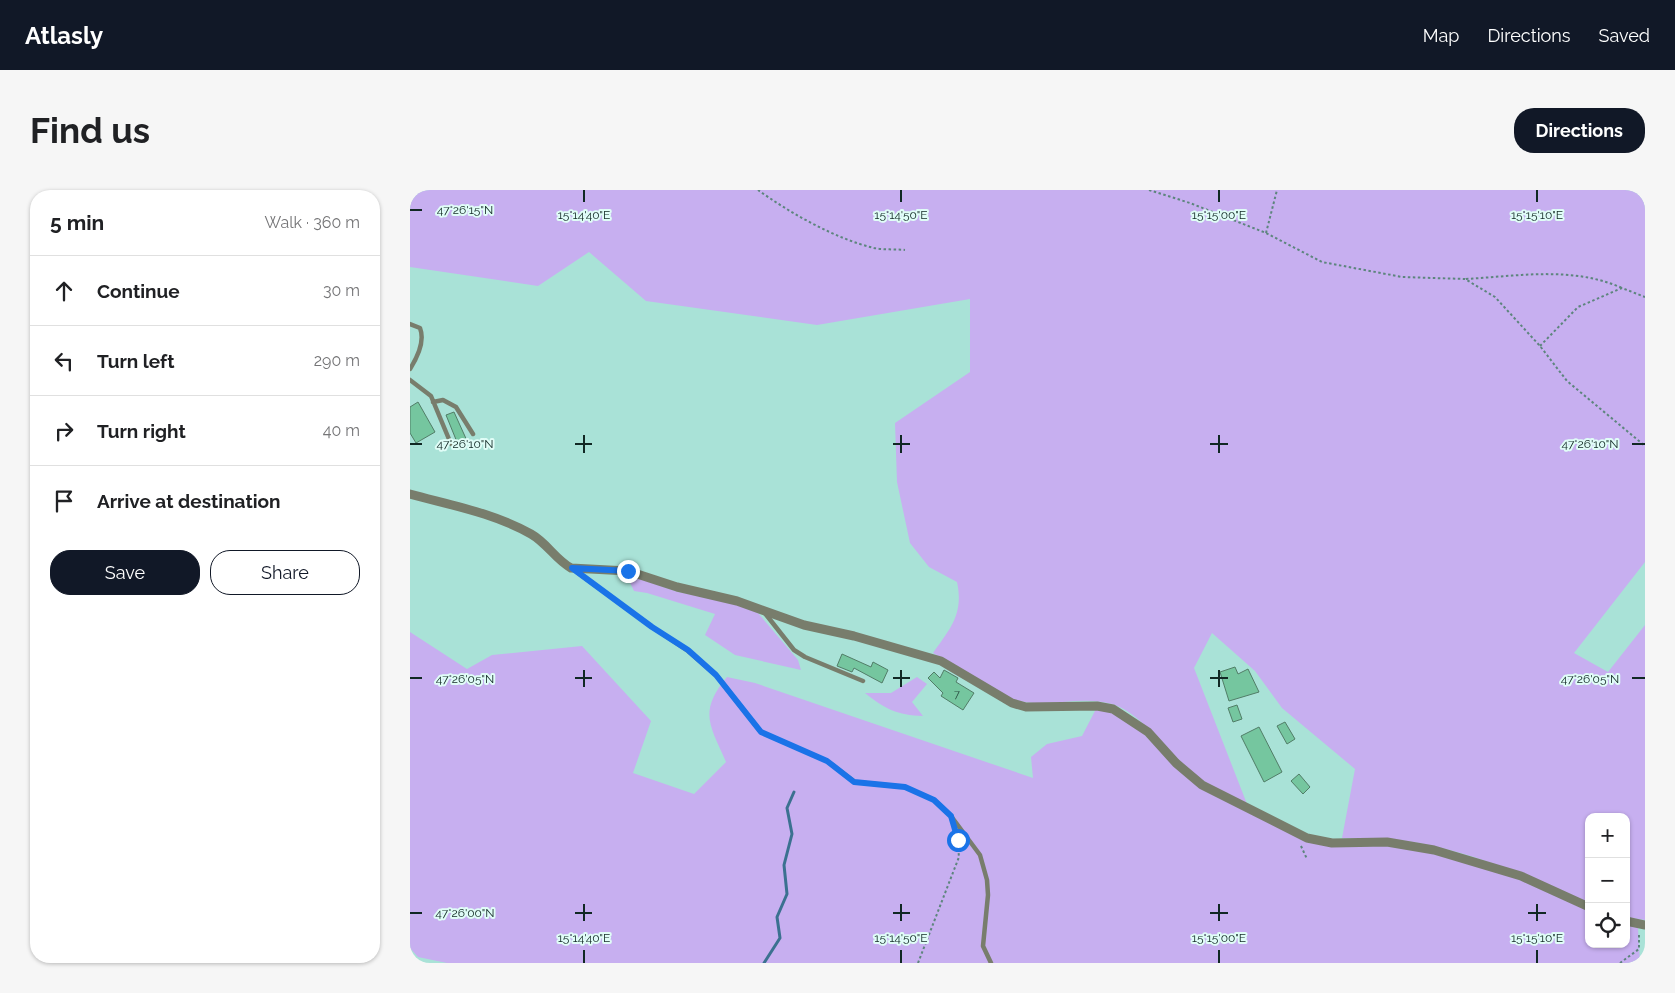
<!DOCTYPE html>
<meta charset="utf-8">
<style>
:root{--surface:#fff;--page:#f6f6f6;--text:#202124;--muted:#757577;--line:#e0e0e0;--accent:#111827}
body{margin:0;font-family:Raleway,sans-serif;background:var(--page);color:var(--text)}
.controls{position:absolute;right:15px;bottom:15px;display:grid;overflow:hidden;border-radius:10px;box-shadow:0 1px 4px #0004}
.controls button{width:45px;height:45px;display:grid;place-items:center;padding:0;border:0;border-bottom:1px solid var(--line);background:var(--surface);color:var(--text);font:25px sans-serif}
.stop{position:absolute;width:15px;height:15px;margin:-11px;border:4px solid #1a73e8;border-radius:50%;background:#fff}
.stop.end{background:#1a73e8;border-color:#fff;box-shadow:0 1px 5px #0008}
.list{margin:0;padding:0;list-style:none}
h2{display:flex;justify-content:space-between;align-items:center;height:65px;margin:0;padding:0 20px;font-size:21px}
h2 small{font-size:16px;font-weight:400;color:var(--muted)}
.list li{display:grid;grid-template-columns:32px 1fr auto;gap:15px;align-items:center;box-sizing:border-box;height:70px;padding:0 20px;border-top:1px solid var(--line)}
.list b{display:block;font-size:19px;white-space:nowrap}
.list em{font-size:16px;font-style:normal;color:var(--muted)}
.actions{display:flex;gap:10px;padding:15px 20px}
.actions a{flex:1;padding:11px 0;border:1px solid var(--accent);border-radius:20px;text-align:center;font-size:18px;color:var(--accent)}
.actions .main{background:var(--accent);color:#fff}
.icon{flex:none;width:28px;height:28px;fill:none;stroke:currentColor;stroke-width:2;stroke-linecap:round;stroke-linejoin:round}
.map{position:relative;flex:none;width:1235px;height:773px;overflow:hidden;border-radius:20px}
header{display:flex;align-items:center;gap:30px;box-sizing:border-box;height:70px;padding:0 25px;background:var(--accent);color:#fff}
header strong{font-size:24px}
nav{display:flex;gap:28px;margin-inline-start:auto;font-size:18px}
.intro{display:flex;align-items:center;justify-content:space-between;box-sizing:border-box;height:120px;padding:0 30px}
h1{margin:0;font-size:35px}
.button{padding:12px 22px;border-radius:20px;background:var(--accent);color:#fff;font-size:18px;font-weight:700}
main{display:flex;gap:30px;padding:0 30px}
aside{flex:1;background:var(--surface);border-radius:20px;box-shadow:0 1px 4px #0004}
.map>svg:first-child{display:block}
</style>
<header>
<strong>Atlasly</strong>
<nav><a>Map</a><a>Directions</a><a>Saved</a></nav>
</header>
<div class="intro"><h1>Find us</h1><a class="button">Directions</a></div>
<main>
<aside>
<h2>5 min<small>Walk · 360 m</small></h2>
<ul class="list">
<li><svg class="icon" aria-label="ahead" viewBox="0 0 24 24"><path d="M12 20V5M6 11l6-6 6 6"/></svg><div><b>Continue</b></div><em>30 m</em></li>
<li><svg class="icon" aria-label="left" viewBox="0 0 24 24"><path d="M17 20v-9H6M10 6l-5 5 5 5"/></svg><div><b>Turn left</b></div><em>290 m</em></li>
<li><svg class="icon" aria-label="right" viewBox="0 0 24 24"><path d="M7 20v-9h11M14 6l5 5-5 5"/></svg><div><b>Turn right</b></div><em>40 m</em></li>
<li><svg class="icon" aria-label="arrive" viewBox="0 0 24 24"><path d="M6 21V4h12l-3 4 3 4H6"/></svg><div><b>Arrive at destination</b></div></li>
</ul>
<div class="actions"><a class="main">Save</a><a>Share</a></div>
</aside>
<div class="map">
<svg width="1235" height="773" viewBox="0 0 1235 773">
<rect width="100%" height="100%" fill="#a9e2d7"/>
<!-- green -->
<path fill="#c7aff0" d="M0,0H1235V372L1164,463L1198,482L1235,435V730L1216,727V627H1179V714C1123,688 1070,665 1009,653C984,648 958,649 932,648L945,579L872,518L845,481L802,443L784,478L837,614C814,602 789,591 769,573C749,553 733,526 705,515C671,503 634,521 599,508L523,463C540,439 554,424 547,392L519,377L500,353L487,292L485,233L560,182V109L407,135L236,111L179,62L128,96L0,77Z
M216,384L268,402L324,413L348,423L388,470L391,480L325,465L295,445L305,424L237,403L224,401Z
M0,442L57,479L82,465L172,456L241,531L223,583L284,604L316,572C300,535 288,522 317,487L345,493L623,588L621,567L637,554L672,546L686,519L695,520L723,533L763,574L888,647L997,657L1094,683L1179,720V754H1216V734L1228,738L1230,773H37L8,767L0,758Z
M507,487L517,494L502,512L513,526C487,525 475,519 455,503H481Z"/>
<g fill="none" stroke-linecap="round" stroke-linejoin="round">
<!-- stream -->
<path stroke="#3b7190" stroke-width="3" d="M354,773L370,748L367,727L377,704L374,675L382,644L377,618L384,602"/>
</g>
<!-- building -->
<path fill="#75c69f" stroke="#517d67" d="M8,212L25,242L6,253L0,243V217Z
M44,222L58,253L49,257L36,225Z
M432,464L461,477L463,472L478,480L472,493L444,478L442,482L427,476Z
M825,477L828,484L838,479L849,502L819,511L810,482Z
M534,480L548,488L546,492L564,503L553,520L531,506L533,503L518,488L524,482L530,488Z
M827,515L832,529L823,532L818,518Z
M875,532L885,549L877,554L867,536Z
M849,537L872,582L854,592L831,546Z
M889,584L900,597L893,604L881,591Z"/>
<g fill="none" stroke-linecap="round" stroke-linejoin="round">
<!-- path -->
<path stroke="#5d857d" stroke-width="2" stroke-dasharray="2.5 2.5" stroke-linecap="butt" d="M348,0C380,23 426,49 464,58C474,60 485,59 495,60
M739,0L780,13L856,43L912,72L992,87L1055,89L1085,107L1130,156L1157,191L1235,256
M856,43L867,0
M1056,89C1108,86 1163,76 1212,98
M1130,156L1168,117L1212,98L1235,107
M891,656L897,669
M508,773L549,667L547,647
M1210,773L1229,759V744"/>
<!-- service -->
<path stroke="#787d6c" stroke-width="4.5" d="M0,134L10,138C15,151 7,168 0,179
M0,190L21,206L41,254
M23,212L33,210L46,217L63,244
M164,380L242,437L278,461L306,485L351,542L417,571L445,592L495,597L524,610L541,626L570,665L577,690L578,705L573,756L581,773
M354,422L384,460L395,467L453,491"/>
<!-- minor -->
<path stroke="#787d6c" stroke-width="9" d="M0,304C40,315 84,323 121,344C137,353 145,369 161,378L218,381L267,397L327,411L394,435L444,446L531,471L602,513L616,517L687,516L703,519L738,542L766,573L792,595L897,648L922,653L977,652L1024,660L1111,686L1179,717
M1216,731L1235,735"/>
</g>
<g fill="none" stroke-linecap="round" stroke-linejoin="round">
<!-- route -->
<path stroke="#1a73e8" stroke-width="6" d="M218,381L162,378L242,437L278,460L306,485L351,542L417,571L444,592L495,597L524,610L541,626L548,650"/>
</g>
<!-- ticks -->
<path fill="none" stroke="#112824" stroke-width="2" d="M174,0V12M491,0V12M809,0V12M1127,0V12M0,20H12M174,245V263M491,245V263M809,245V263M0,254H12M165,254H182M483,254H500M800,254H818M1222,254H1235M174,480V497M491,480V497M809,480V497M0,488H12M165,488H182M483,488H500M800,488H818M1222,488H1235M174,714V731M491,714V731M809,714V731M1127,714V731M0,723H12M165,723H182M483,723H500M800,723H818M1118,723H1136M174,760V773M491,760V773M809,760V773M1127,760V773"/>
<g text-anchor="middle" stroke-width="4" stroke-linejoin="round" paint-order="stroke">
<!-- number labels -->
<g font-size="11" fill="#2a5043">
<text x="547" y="508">7</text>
</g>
</g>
<g font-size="12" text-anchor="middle" fill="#112824" stroke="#e0fdf7" stroke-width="4" stroke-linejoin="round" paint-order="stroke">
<text x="55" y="24">47°26'15"N</text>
<text x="174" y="29">15°14'40"E</text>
<text x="491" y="29">15°14'50"E</text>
<text x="809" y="29">15°15'00"E</text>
<text x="1127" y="29">15°15'10"E</text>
<text x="55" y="258">47°26'10"N</text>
<text x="1180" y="258">47°26'10"N</text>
<text x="55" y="493">47°26'05"N</text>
<text x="1180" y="493">47°26'05"N</text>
<text x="55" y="727">47°26'00"N</text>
<text x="174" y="752">15°14'40"E</text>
<text x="491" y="752">15°14'50"E</text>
<text x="809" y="752">15°15'00"E</text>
<text x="1127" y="752">15°15'10"E</text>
</g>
</svg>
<div class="controls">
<button>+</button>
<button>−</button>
<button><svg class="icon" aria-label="locate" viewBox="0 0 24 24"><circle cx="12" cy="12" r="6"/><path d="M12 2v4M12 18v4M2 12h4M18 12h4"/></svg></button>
</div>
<div class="stop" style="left:548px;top:650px"></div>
<div class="stop end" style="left:218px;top:381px"></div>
</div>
</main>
